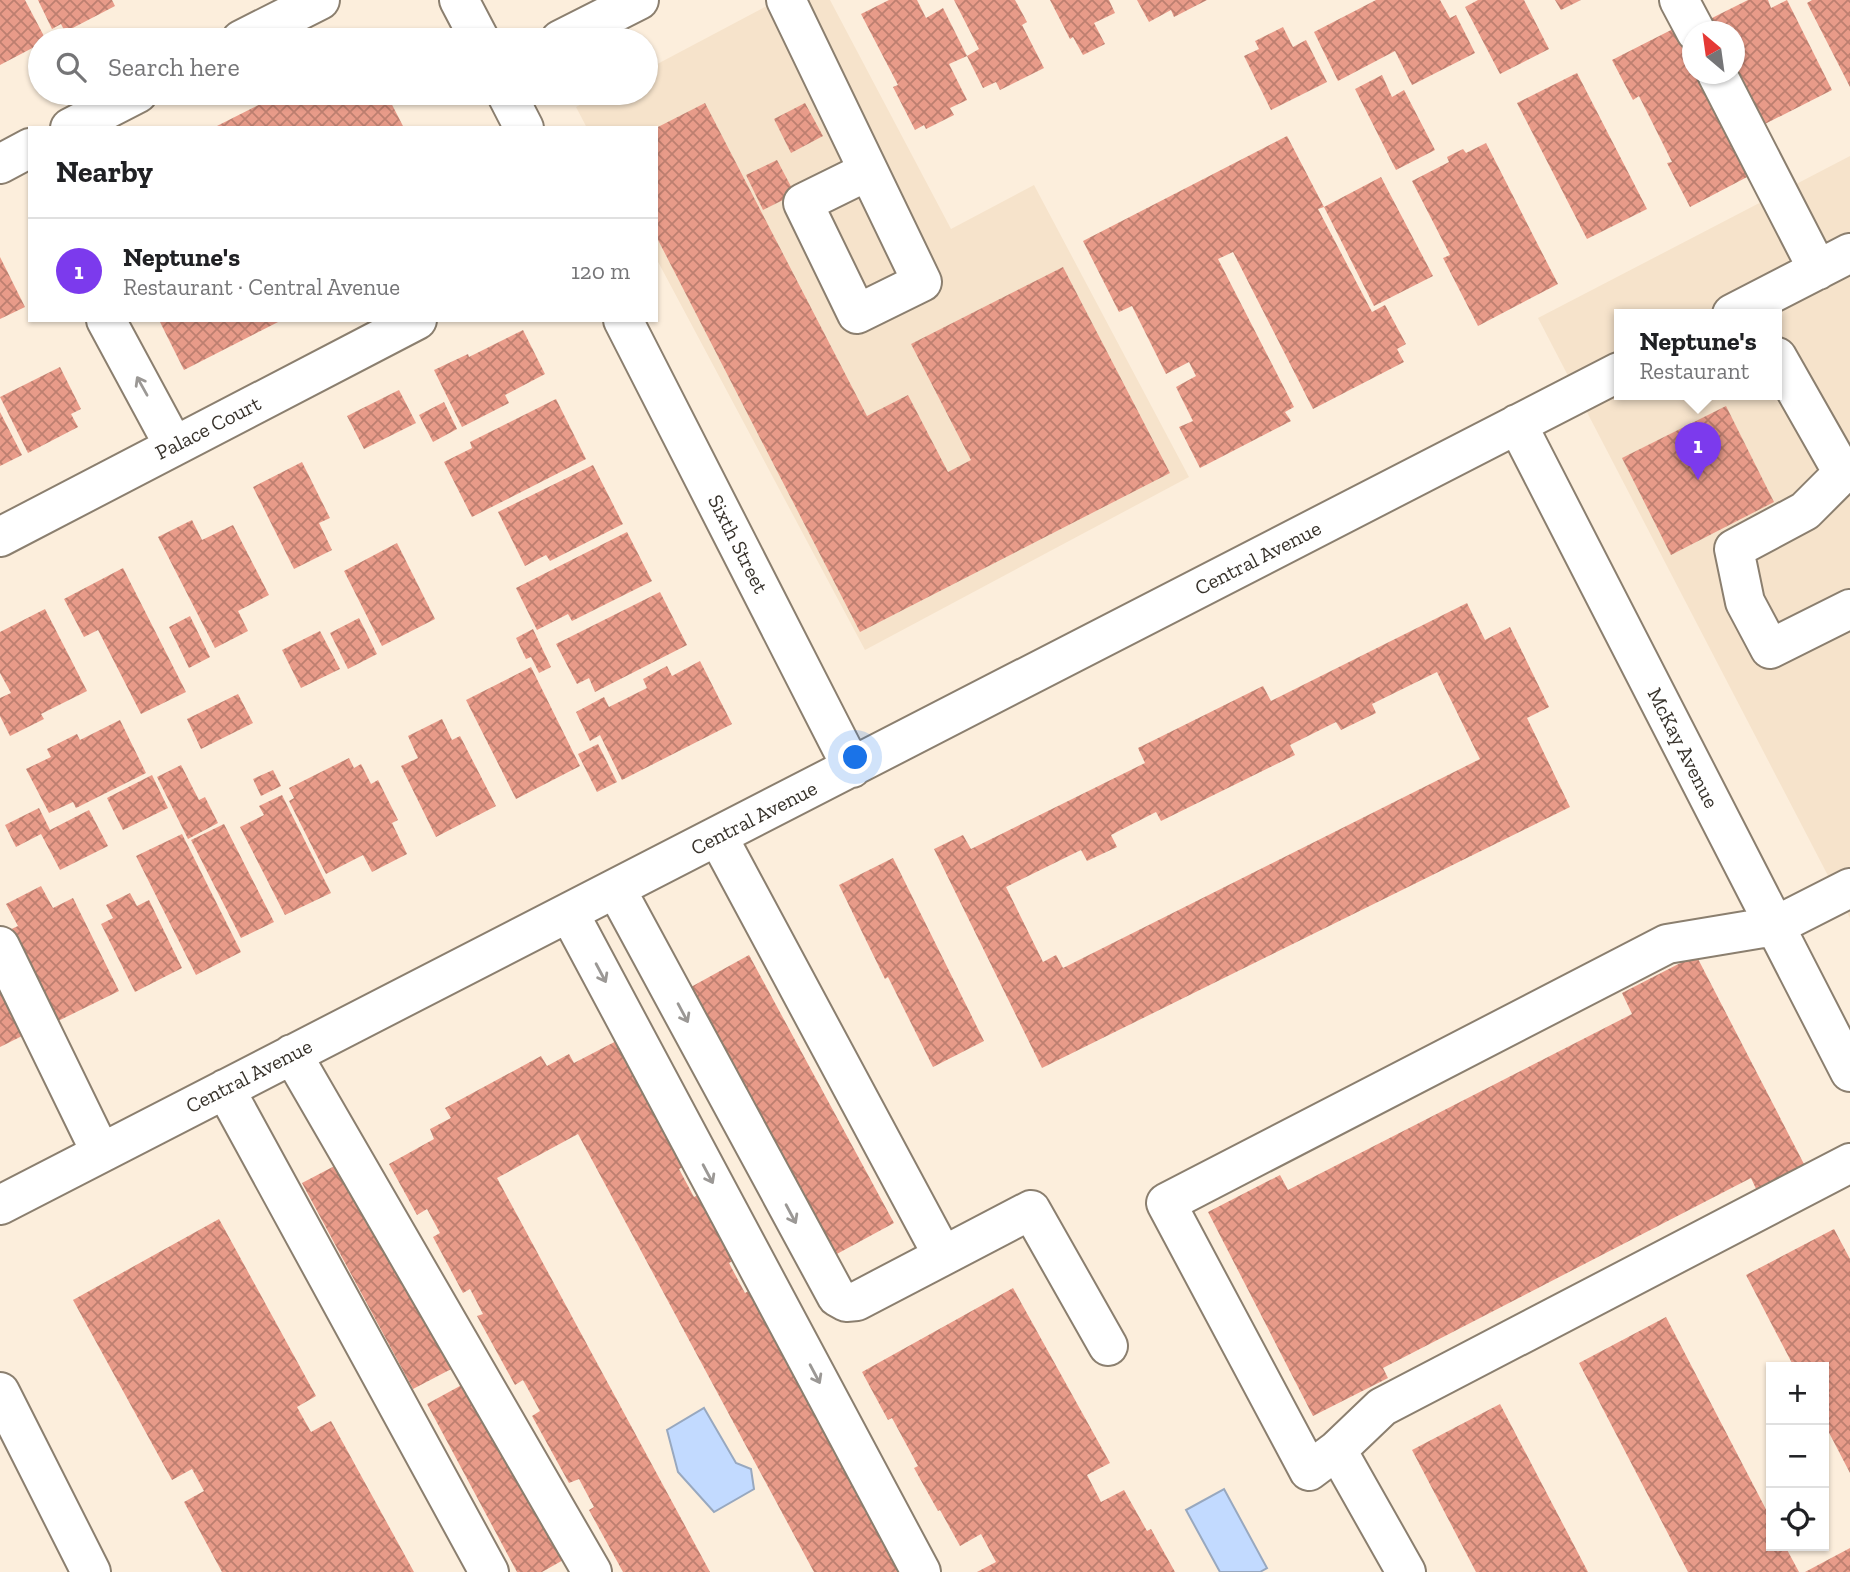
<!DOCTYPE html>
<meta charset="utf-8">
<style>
:root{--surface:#fff;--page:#f6f6f6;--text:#202124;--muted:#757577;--line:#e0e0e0;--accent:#7c3aed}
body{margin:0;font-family:"Zilla Slab",serif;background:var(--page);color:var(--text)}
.controls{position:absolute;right:21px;bottom:21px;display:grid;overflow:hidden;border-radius:0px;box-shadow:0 2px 5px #0004}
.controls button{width:63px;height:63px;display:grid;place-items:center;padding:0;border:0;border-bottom:2px solid var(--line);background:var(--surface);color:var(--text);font:35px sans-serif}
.compass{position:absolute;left:1682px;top:21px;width:63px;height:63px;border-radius:50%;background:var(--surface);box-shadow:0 2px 5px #0004;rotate:331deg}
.you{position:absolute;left:856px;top:758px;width:24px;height:24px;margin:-18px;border:5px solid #fff;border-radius:50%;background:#1a73e8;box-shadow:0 0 0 10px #1a73e833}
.badge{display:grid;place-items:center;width:46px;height:46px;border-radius:50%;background:var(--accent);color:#fff;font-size:23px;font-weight:700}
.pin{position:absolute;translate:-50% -58px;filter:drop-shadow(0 2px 4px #0008)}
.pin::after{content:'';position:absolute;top:37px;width:24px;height:21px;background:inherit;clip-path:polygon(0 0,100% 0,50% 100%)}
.popup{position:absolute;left:1614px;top:309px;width:168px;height:91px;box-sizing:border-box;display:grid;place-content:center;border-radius:0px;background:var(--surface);filter:drop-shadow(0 2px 5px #0005);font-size:23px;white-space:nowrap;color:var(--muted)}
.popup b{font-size:26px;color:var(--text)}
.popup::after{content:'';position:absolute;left:50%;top:100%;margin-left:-14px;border:14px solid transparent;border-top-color:var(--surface)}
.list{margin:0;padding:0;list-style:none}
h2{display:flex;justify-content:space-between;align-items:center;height:91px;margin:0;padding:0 28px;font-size:30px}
h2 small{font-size:23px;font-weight:400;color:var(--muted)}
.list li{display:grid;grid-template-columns:46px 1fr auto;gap:21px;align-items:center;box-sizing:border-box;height:105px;padding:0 28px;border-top:2px solid var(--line)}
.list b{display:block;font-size:26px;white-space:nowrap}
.list p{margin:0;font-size:23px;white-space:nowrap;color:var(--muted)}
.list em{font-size:23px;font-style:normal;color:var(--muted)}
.icon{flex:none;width:38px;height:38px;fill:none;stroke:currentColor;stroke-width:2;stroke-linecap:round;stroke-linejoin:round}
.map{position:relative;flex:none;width:1850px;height:1572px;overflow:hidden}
.search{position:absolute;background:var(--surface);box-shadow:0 2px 5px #0004;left:28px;top:28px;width:630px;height:77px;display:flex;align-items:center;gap:18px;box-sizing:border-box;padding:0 24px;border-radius:38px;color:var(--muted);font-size:26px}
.panel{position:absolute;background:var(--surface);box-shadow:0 2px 5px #0004;left:28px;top:126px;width:630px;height:196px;border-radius:0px}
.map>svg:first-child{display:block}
</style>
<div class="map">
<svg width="1850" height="1572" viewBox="0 0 1850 1572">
<defs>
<pattern id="building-cross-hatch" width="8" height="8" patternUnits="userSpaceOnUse" patternTransform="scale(1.75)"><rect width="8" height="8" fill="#e89b89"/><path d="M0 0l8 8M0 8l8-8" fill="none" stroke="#bd7f70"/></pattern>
</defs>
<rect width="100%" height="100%" fill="#fceedc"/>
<!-- built -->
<path fill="#f6e3cb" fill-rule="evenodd" d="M778,0H830L951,229L1034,185L1189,477L865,650L656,258V128H587L576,107L603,93H646V70Z
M1850,156V918L1538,318ZM1619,314H1777V394H1619Z"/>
<!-- water -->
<path fill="#c2daff" stroke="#98a8bf" stroke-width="2" d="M704,1408L736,1463L751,1469L754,1489L714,1512L678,1472L667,1430Z
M1224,1489L1267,1568L1260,1572H1220L1186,1510Z"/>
<!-- building -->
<path fill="url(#building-cross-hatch)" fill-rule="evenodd" d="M0,0H25L46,40H40V44L0,65Z
M38,0H112L115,6L65,32L61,24L52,29Z
M889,0H917L926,18L943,8L967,56L949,64L967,100L950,108L954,115L926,129L924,125L915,130L893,87L898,85L861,14Z
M954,0H1015L1027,22L1022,25L1044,68L1000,90L996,82L983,88L967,56L979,49Z
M1050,0H1109L1115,13L1094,23L1105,44L1083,55L1073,37L1070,39Z
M1137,0H1207L1174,17L1171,10L1149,22Z
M1376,0H1440L1450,18L1456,15L1475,53L1412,85L1395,51L1338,81L1314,32Z
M1478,0H1524L1549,49L1500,74L1465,7Z
M1555,0H1581L1561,10Z
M1748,0H1768L1771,8L1787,0L1832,90L1761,126L1734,73V32H1713L1708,20Z
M1812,0H1850V87L1807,3Z
M1283,27L1293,47L1306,40L1327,82L1271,110L1244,56L1259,49L1255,41Z
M1673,29L1692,67V74H1696L1749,176L1690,207L1667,163L1672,162L1639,96L1633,100L1612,60Z
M1577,73L1647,209L1587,239L1517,103Z
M1382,75L1392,97L1404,90L1435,150L1396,170L1355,89Z
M282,93H386L404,128H213Z
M705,103L867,416L908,395L948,472L971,460L911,344L1063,267L1170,473L860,632L656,236V128Z
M805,103L823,136L791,153L774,119Z
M1287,136L1324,207L1381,177L1433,276L1374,306L1324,207L1318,209L1372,312L1385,305L1406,344L1397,349L1404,362L1313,409L1233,252L1218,259L1294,407L1285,412L1291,421L1200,468L1179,427L1193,421L1176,387L1196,376L1189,362L1166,374L1132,306L1119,312L1083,241Z
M1486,143L1558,284L1478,326L1443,258L1450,255L1412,181L1449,162L1447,157L1463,149L1466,153Z
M777,160L795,194L763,210L746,175Z
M0,257L25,307L0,319Z
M159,320H282L184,370Z
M523,330L545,374L505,395L509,403L462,427L434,370L468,354L469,357Z
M60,367L81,409L71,414L78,427L28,453L0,397Z
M399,390L416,423L364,449L347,416Z
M556,399L586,459L472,517L444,462L472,448L470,442Z
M444,402L457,429L433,442L419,415Z
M1726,406L1774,502L1671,555L1622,458Z
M0,412L22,455L0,466Z
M302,462L330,518L319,523L332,550L294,569L253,487Z
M593,465L623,524L550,561L546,555L525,566L498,512Z
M192,520L202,540L233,525L269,595L238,611L248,631L215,648L158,537Z
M627,532L652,581L572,621L568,614L537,630L516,588Z
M397,543L435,619L382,646L344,571Z
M123,568L186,692L141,714L98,630L84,637L64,599Z
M660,592L687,645L595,692L589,678L577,684L556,644Z
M1467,603L1485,640L1510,627L1549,707L1527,718L1570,807L1042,1068L934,849L963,835L971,849L1145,763L1138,748L1263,686L1271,701ZM1437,672L1480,759L1063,968L1056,955L1043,962L1006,887L1081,850L1087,861L1117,847L1111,835L1156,812L1161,821L1295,755L1290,745L1336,722L1341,730L1376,713L1372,704Z
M45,609L87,691L41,714L44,719L10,736L0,716V698L11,693L0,673V632Z
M190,616L210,657L189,668L169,627Z
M359,618L377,654L348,669L330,633Z
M533,629L551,667L539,673L531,657L526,659L516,638Z
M320,631L340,669L301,688L282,650Z
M700,661L732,724L622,780L600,735L590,741L576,712L604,697L609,707L647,688L643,679L667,666L672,676Z
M531,667L580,766L516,799L466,700Z
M238,694L253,723L201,749L187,719Z
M442,719L452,740L460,736L496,806L436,837L401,766L418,758L408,736Z
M120,720L146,773L76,808L73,802L49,813L26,769L51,757L47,749L77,734L80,740Z
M598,744L617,782L597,792L578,754Z
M349,758L354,768L361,764L371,784L378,780L398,820L392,823L407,854L372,872L363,855L326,874L289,801L294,798L289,788Z
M181,765L199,800L205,797L218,823L188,839L157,777Z
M273,770L281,786L261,796L253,779Z
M152,775L168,808L123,830L107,798Z
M282,795L331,893L285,915L240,827L264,815L259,806Z
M39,808L50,830L89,810L108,846L60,870L41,834L16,847L5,825Z
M224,824L274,922L241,938L191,840Z
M182,834L241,952L196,975L136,856Z
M893,858L984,1041L933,1067L888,977L885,979L839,885Z
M41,886L53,908L73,898L119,991L54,1023L7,931L18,926L6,904Z
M130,893L137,906L149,900L182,968L135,992L101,924L113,918L106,905Z
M749,955L894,1223L835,1255L691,987Z
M1696,955L1805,1166L1757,1191L1751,1178L1383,1368L1388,1378L1313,1416L1208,1212L1280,1175L1288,1190L1632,1014L1622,993Z
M0,992L22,1036L0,1047Z
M624,1037L648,1081L639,1086L655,1113L688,1164L679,1169L694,1197L704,1192L739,1257L729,1263L745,1293L758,1286L902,1572H814L578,1134L497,1178L710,1572H623L589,1510L594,1507L579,1479L569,1483L532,1416L540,1411L523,1380L515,1385L477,1316L483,1314L470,1289L463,1293L433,1237L440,1233L427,1209L417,1215L389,1164L434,1139L430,1129L451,1118L445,1108L541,1056L547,1066L569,1054L574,1063Z
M346,1160L457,1366L413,1389L302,1183Z
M219,1219L316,1396L297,1407L311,1432L331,1421L414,1572H222L184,1502L204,1491L192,1469L172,1480L73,1300Z
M1834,1229L1850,1259V1473L1824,1423V1367H1794L1746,1275Z
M1013,1288L1110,1463L1087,1475L1101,1502L1124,1490L1147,1531L1151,1529L1175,1572H977L996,1562L981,1534L960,1546L940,1510L938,1511L914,1468L918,1466L892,1418L888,1420L862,1372Z
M1666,1317L1771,1519V1546H1785L1799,1572H1688L1579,1363Z
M469,1381L565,1559L542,1572H517L427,1404Z
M1500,1404L1588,1572H1476L1412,1450Z
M1850,1548V1572H1805Z"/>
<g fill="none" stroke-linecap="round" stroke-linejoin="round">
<defs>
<path id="minor" d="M459,0L480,40
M786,0L922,282L857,314L803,203L868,171
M1679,0L1696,32
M241,40L320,0
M560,40L639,0
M1717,74L1818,270
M506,93L524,128
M70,128L138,93
M0,164L30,148
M1732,314L1850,253
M106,320L174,446
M623,320L852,768
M1777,357L1843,473L1805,511L1734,549L1745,602L1770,649L1850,609
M1517,424L1850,1072
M0,537L417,320
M718,837L943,1256
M616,889L837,1297L846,1302L857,1301L1031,1210L1108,1346
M569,913L921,1572
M0,946L101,1153
M292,1054L592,1572
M225,1089L489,1572
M0,1205L1619,372
M0,1392L91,1572
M1337,1450L1309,1471L1166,1203L1667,944L1775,926L1850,888
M1406,1572L1337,1450L1382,1407L1850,1163"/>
</defs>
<!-- minor casing -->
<use href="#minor" stroke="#8b7f6f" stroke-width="42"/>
<!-- minor -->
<use href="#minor" stroke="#fff" stroke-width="38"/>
</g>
<!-- one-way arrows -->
<defs><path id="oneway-shaft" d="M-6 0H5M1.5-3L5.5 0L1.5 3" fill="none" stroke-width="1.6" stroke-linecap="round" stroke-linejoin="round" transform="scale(1.75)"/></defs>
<g stroke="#9b9895">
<use href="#oneway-shaft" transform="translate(142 386) rotate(-119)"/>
<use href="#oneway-shaft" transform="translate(601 973) rotate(62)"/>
<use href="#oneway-shaft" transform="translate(683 1013) rotate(62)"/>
<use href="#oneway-shaft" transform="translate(708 1174) rotate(62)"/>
<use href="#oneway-shaft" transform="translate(791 1214) rotate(62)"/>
<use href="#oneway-shaft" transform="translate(815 1374) rotate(62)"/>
</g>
<g text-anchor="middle" stroke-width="5" stroke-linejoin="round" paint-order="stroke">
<!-- street labels -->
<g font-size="21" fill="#37322b" stroke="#fff">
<text transform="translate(208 428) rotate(-27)" y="7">Palace Court</text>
<text transform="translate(738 544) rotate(63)" y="7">Sixth Street</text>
<text transform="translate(1258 558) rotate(-27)" y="7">Central Avenue</text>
<text transform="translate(1683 748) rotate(63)" y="7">McKay Avenue</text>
<text transform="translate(754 818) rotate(-27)" y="7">Central Avenue</text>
<text transform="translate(249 1076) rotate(-27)" y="7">Central Avenue</text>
</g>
</g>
</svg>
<div class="controls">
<button>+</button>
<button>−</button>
<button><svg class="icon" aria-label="locate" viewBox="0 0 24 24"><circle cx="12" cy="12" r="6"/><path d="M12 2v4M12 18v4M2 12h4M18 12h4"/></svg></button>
</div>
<svg class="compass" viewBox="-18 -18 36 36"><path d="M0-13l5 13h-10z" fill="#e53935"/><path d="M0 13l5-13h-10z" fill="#757577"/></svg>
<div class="you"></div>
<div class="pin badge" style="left:1698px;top:480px">1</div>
<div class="popup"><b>Neptune's</b>Restaurant</div>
<div class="search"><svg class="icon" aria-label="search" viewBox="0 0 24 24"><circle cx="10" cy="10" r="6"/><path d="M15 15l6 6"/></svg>Search here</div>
<section class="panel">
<h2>Nearby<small></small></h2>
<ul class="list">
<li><span class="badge">1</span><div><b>Neptune's</b><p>Restaurant · Central Avenue</p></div><em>120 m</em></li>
</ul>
</section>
</div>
